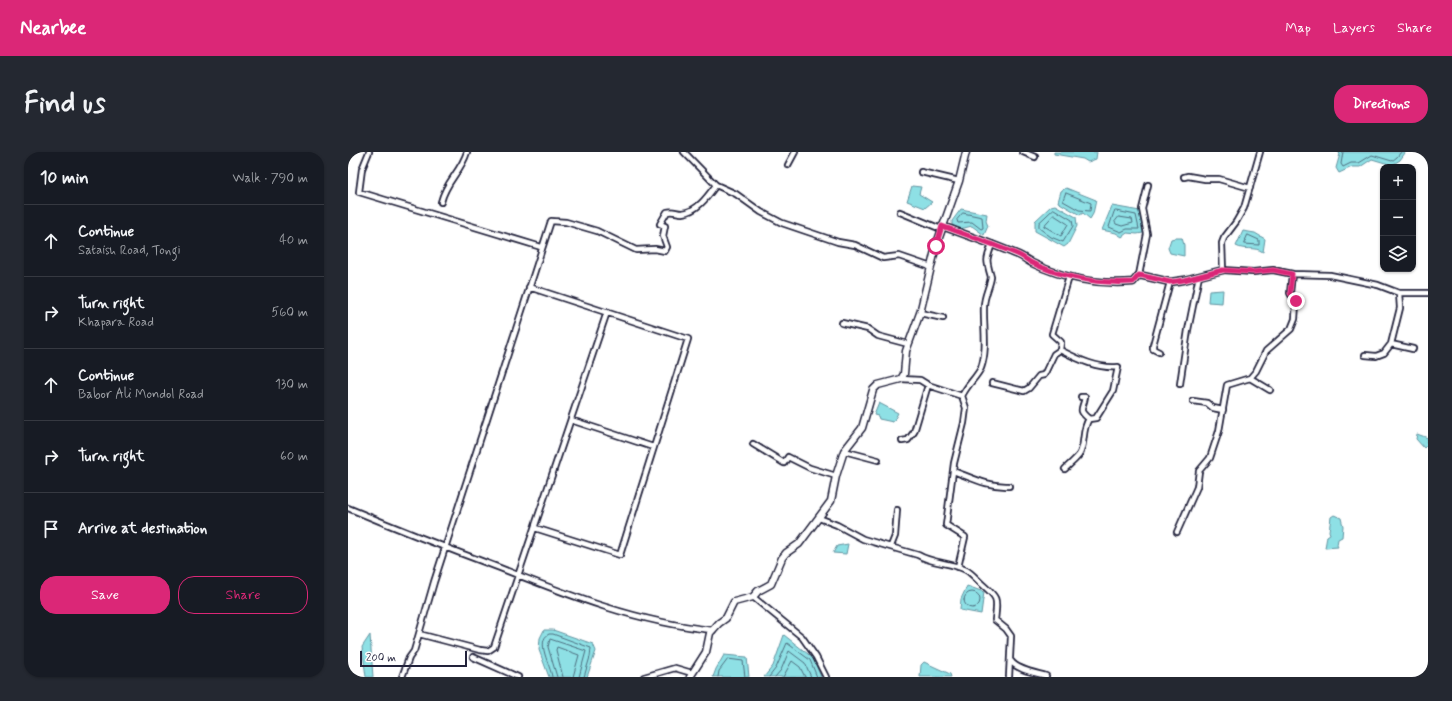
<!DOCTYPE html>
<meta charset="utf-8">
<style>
:root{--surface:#171b24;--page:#242831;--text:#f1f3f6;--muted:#9ea1a6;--line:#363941;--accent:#db2777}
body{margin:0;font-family:Mynerve,sans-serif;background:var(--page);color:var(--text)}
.controls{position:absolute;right:12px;top:12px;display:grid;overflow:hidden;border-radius:8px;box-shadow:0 1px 3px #0004}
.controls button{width:36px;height:36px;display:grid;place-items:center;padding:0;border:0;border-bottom:1px solid var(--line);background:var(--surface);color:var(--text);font:20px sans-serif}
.scale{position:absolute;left:12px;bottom:10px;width:107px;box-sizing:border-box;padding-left:4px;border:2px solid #22223b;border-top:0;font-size:11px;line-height:14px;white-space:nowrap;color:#22223b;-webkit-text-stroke:3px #fff;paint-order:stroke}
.stop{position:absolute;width:12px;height:12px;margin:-9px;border:3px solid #db2777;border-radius:50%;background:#fff}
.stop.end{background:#db2777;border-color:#fff;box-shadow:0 1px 4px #0008}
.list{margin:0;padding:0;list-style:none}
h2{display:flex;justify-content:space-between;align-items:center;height:52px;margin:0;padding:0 16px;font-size:17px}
h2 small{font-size:13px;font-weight:400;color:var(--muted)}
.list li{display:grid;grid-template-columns:26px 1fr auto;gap:12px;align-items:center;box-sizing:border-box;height:72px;padding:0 16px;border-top:1px solid var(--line)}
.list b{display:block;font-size:15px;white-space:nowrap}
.list p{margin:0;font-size:13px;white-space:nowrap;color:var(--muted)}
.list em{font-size:13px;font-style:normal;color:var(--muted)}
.actions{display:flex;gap:8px;padding:12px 16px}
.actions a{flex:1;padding:9px 0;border:1px solid var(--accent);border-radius:16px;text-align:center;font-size:14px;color:var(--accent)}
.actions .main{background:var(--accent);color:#fff}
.icon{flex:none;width:22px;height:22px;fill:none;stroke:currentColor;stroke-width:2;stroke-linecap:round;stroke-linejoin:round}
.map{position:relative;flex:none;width:1080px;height:525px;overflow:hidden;border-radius:16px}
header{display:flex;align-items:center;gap:24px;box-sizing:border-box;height:56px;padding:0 20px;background:var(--accent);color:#fff}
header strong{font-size:19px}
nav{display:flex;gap:22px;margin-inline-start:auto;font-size:14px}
.intro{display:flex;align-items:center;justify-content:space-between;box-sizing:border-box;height:96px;padding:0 24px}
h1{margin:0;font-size:28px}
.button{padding:10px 18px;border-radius:16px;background:var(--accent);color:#fff;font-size:14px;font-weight:700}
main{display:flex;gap:24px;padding:0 24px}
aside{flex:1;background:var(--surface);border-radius:16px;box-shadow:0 1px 3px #0004}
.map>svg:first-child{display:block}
</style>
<header>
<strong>Nearbee</strong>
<nav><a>Map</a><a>Layers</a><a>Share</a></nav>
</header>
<div class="intro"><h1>Find us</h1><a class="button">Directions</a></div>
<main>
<aside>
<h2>10 min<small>Walk · 790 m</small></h2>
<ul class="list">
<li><svg class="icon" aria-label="ahead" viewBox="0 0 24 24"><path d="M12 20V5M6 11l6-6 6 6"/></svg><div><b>Continue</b><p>Sataish Road, Tongi</p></div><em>40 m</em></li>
<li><svg class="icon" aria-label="right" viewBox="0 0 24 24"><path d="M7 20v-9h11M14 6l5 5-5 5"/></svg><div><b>Turn right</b><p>Khapara Road</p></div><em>560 m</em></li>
<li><svg class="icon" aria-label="ahead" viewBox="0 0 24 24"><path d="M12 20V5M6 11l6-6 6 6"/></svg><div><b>Continue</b><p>Babor Ali Mondol Road</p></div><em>130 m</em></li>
<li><svg class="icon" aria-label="right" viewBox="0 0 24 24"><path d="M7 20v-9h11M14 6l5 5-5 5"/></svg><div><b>Turn right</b></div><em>60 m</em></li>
<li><svg class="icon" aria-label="arrive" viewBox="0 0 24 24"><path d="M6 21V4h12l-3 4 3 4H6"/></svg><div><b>Arrive at destination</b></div></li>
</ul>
<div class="actions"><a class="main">Save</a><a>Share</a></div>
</aside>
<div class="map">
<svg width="1080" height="525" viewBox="0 0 1080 525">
<rect width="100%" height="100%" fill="#fff"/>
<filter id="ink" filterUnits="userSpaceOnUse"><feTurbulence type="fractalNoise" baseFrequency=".025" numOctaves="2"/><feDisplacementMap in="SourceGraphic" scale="8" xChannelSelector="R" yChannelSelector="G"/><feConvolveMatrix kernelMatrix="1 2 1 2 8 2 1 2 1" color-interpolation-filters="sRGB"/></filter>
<g filter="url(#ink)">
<!-- water -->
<path fill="#8ee0e5" stroke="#6394a1" d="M706,0H749L748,7L740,10L735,7L706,2Z
M990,0H1057V1L1052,8L1044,13L1024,7L1012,15H1004L991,21L988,16L992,2Z
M564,34L573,35L571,42L584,50L577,56L559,49Z
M718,36L748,48L745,62L742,67L735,61L732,63L710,50L713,39Z
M707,53L728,65L729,74L720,92L716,95L687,79V69L703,54Z
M764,54L792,59L796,76L795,81L789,82L779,81L774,85L768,81L754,78Z
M613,57L639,62L638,69L640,74L636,83L624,74L612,77L604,73V69Z
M895,79L907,81L917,87L915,100C906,94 897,99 888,94Z
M827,86H834L836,93V104L822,101L820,96L823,87Z
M875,138L874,151L860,150L861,139Z
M531,251L550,261L545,270L531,267L530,264L526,263Z
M1069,282L1080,286L1078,290L1080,292L1076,296L1068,287Z
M986,363L993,366L995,374L994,385L990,387L989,393L990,395L977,396L979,384L982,382L981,379L983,365Z
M500,392L498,402L485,401L489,394Z
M619,434L636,440L633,462L612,458L613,447Z
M196,478H205L245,492L248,499L239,525H201L191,498L192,486Z
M22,483L25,525H18L14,495Z
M436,483L465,506L473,525H416L425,514Z
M376,503L399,505L401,525H365L368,517Z
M576,510L602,522L603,525H572L573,513Z"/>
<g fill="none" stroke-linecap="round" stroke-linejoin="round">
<!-- shore -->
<path stroke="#4d6e7f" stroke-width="1" d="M995,0L993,12L995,15L1003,11H1011L1024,3L1044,9L1049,5L1053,0
M718,41L743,51L742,59L731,58L715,49Z
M706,57L724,68L725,74L715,90L703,85L691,76V71Z
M768,59L788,63L791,77H779L773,80L761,75L766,60Z
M615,61L634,65L635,76L633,77L624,70L610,71L609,68Z
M706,63L720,72L713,84L696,74Z
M771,65L784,67L785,71L774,74L768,72L767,70Z
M900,83L911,88V93L896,92Z
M616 448a8 8 0 1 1 16 0a8 8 0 1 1-16 0Z
M204,525C203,514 187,489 201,482H205L243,496L242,505L236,525
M209,525L200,495L202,487L238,499L231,525
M215,525L208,498L209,495L231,503L225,525
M370,525L371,519L380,507L395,509L397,525
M421,525L428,516L439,491L462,508L469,525
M427,525L433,518L441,499L457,511L463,525
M435,525L444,509L452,515L457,525"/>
<defs>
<path id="street" d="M21,0L14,17L11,40L193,95
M336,0L368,33L388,42L413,60L434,71L490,90L507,93L535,106L551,104L583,115
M675,0L687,5
M912,0L896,56L888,70L876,86L874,91L875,118L905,120L925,118L945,122L982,123L1030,133L1051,141H1080
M440,13L447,0
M573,20L611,29
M836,25L840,24L857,27H871L902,36
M93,50C98,29 113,20 119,0
M552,60L593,77
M791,123L799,82L794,57L800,33
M181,135L340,187L272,403L187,376
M572,161L595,166
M494,171L520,177L530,184L560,192
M1043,192L1065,197
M811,200L805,197V193L822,130
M1017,203L1028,204L1036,201L1043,192L1052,156L1051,141
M902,226L922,238
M553,227L572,228L580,233L614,244L618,256L616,271L606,311L598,373L617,385L610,415
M644,231L676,239L681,236L691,224L696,223L706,202L712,198
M832,232L840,178L851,124
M614,244C619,233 628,226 633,216C640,197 635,174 636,154C636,144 642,134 643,125C638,107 638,109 644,92
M733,245H737C735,258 729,257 741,267
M845,249L859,251L865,256L875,258
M223,268L305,295
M554,289L560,288L566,280L580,233
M405,292L436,311L440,305L462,316L488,324
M496,299L530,308
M717,317C722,312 727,308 731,303C738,293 733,278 741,267L748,266L765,239L770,215C749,217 730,207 712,198L713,190L704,182L721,125
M605,319C624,326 641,335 661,334
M0,356C50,377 101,397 152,416C220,443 291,471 365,478
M471,366L489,373L515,387L570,403C585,412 603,410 618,418C625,422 629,428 635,433C651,447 649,447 647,468L658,477L663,484L661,525
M829,380L849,335L851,319L862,306L871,279L879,233L902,226L908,219L918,199L943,177L947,167L948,152L942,141L944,122
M543,394L547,384L549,358
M405,445L454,485L468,505L478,525
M71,482L132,498L140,499L146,495L259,160
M125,505L170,525
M663,509C669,518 688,521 698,524
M54,525L61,506L66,499L86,430L203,69L218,70L249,79L288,98L307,97L317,99L319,95L315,84L317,74L312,72L319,60C325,58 328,61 334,61C349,60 360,44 368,33
M296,525L327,516L344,521"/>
<path id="secondary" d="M594,74C619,83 644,92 668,102C674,104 679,108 684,111C715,126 751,133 785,130L791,123L822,130L836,128L875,118
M342,525L358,500L362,481L371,471L378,466L386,450L405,445L410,439L423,432L434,406L438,401L451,392L483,349L488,324L496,299L514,276L525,238L530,233L553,227L556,222L558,199L572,161L588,94L611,29L618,0"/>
</defs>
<!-- street casing -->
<use href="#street" stroke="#22223b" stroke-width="8"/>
<!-- secondary casing -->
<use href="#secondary" stroke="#22223b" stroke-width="9"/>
<!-- street -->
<use href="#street" stroke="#fff" stroke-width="4.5"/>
<!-- secondary -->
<use href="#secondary" stroke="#fff" stroke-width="6"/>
</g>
</g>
<g fill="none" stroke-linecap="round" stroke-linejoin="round" filter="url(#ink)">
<!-- route -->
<path stroke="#db2777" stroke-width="5" d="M588,94L594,74C619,83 644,92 669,102C674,104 679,108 684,111C716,126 751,132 785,130L791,123L822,130L836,128L875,118L905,120L925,118L944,122L942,141L948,149"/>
</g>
</svg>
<div class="controls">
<button>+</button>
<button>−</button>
<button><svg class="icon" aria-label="layers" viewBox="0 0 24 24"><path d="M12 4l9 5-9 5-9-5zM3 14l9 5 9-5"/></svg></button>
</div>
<div class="scale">200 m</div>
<div class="stop" style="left:588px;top:94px"></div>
<div class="stop end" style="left:948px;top:149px"></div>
</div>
</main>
